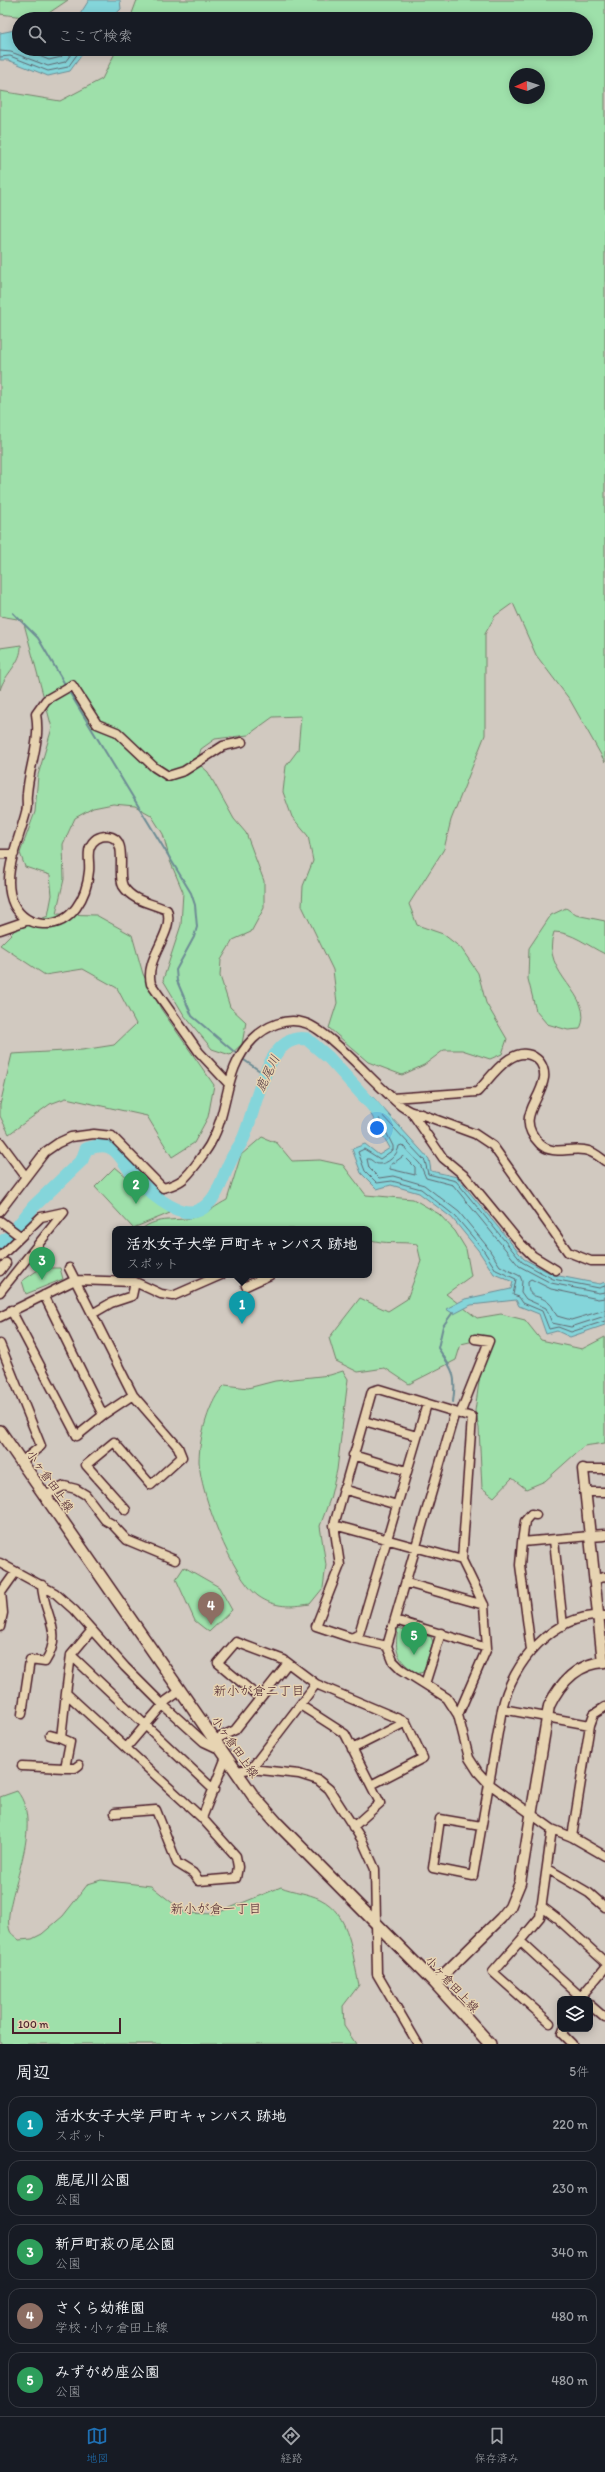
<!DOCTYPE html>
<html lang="ja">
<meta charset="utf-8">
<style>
:root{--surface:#171b24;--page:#20242c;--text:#f1f3f6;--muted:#9ea1a6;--line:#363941;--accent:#1f6fb2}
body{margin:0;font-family:Itim,"Klee One",sans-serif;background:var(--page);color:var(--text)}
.controls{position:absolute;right:12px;bottom:12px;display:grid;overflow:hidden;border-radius:8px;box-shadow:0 2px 10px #0003}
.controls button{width:36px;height:36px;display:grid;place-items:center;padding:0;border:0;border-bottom:1px solid var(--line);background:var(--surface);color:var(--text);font:20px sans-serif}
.compass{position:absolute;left:509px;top:68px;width:36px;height:36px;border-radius:50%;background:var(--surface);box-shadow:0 2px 10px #0003;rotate:267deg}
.scale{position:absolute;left:12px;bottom:10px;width:109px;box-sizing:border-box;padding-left:4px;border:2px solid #4a1f2b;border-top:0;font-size:11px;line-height:14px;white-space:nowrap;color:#4a1f2b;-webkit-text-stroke:3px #e7d4b2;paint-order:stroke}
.you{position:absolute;left:377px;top:1128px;width:14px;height:14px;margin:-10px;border:3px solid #fff;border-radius:50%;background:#1a73e8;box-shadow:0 0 0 6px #1a73e833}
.badge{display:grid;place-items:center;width:26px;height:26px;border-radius:50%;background:var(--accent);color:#fff;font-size:13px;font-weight:700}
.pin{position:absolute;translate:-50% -33px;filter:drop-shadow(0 1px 2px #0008)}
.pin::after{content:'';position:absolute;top:21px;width:14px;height:12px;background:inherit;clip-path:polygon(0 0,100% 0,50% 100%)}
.popup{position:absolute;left:112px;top:1226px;width:260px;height:52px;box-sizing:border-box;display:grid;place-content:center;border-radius:8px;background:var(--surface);filter:drop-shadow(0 1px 3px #0005);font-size:13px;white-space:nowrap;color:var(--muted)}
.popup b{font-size:15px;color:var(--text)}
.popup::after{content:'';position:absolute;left:50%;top:100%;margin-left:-8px;border:8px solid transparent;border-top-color:var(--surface)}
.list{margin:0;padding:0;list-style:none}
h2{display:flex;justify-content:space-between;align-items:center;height:52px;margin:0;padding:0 16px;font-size:17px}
h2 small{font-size:13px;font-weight:400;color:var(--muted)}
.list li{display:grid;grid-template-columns:26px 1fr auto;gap:12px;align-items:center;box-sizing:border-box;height:56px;margin:0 8px 8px;padding:0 8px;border:1px solid var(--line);border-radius:12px}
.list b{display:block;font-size:15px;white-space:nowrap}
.list p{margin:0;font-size:13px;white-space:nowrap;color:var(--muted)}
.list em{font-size:13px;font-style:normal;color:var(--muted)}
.icon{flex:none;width:22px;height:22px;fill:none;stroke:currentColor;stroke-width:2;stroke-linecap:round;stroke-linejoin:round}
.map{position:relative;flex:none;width:605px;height:2044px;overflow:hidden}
.search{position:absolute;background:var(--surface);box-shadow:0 2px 10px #0003;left:12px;right:12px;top:12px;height:44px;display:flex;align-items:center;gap:10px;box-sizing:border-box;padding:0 14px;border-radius:22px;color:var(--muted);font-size:15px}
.sheet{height:372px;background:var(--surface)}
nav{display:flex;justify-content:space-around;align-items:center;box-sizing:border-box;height:56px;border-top:1px solid var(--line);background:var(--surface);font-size:11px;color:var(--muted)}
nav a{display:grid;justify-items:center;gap:2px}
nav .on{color:var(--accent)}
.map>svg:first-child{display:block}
</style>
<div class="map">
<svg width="605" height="2044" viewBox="0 0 605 2044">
<rect width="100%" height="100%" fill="#d1c9c0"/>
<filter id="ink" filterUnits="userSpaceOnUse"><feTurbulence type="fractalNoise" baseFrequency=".025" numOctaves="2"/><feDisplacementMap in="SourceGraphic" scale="8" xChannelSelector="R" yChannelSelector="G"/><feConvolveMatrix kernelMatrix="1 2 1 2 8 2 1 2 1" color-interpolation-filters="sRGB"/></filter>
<g filter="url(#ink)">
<!-- green -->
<path fill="#9ee0aa" stroke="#74806a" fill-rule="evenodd" d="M0,0H68L40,19L0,14Z
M137,0H605V762L570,700L536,655L513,603L495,616L485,634V735L451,820L444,849L409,904L417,925L443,934L461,948L478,973L486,1003L507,1039L502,1054L490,1059L462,1050H444L424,1065L402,1075L368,1062L329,1028L337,1003L333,970L302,906L303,886L313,861L308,836L292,817L283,792L286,766L298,750L301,716L273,717L248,735L215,739L201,749L197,762L208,772L234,819L246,833L264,881V908L251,932L233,940L221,960L220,976L230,1007L246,1022L242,1044L230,1055L212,1049L184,1015L163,980L181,925L183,892L170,861L163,834L151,815L135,806L113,804L93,808L75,818L63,844L64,879L56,914L96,915L132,935L143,974L161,1009L214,1085L208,1117L194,1143L172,1157L147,1116L66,1098L50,1104L9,1134L0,1116V1105L12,1054L82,1050L114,1045L136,1024L117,988L83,969L45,975L0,945L16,929L48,916L52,895L50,875L25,867L20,853L35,812L38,775L52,728L23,620L0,616V91L60,101L102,79L117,49H586V19H130ZM515,74H539V98H515Z
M21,645C22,663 5,673 0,690V648Z
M566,908L576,915L605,921V954C588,946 572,932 554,932C539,975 596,994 580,1029L568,1030L547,1024L536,1011L528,979L529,948L551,915Z
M262,1137L277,1143L292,1161L320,1160L343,1165L366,1195L413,1199L439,1214L455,1231L466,1249L471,1276L446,1294L477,1318L501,1314L525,1320L541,1340L582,1349L605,1337V1443L584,1446L545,1481L526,1489L512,1478L494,1497L482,1488L479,1428L475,1411L484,1345L474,1341L461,1344L456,1360L409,1384L385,1368L358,1372L336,1361L329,1338L360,1298L388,1311L407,1299L421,1261L417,1244C402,1241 383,1245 369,1239V1229H142C157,1216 179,1222 196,1217C206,1214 217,1205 227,1200L241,1155Z
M115,1167L170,1213L133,1228L95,1187Z
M41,1268H60L63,1279L26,1294L22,1281Z
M343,1371L348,1379L337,1470L330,1499L320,1526L326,1565L323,1588L310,1604C291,1607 275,1608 258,1596C232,1577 200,1493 199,1461C199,1439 209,1399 225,1385L248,1388L275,1381L330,1375Z
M184,1567L219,1587L232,1610L209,1632L195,1621L176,1579Z
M398,1628L431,1637L433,1642L423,1672L417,1674C397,1659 394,1653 398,1628Z
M17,1791C47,1828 0,1903 10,1931C11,1934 16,1937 19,1940L32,1939L42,1934L63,1916L88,1884L101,1880L151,1886L185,1913L215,1914L281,1887C293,1892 308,1893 320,1899C351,1914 352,1955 359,1985L343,2006L344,2026L356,2044H0V1797Z"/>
<!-- water -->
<path fill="#84d5da" stroke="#6d8c94" d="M89,0H120L121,9L110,19H77Z
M15,30L19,32V49H86L70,71L48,76L8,60H0V33Z
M371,1095L429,1159L431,1171L457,1177L524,1259L554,1275L600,1284L605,1282V1325L570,1337L557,1331L546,1334L539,1314L519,1306L516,1300L471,1305L454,1314L446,1309L465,1299L511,1289L513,1282L494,1274L478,1250L452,1218L419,1193L391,1185L377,1189L361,1173L352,1149L365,1144L379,1155L390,1148L364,1102Z"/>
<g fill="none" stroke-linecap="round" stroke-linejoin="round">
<!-- shore -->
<path stroke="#616871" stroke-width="1" d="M22,49L49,60L61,57L67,49
M0,51L11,52L48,66L65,62L75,49
M0,57L10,56L48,71L68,67L81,49
M404,1156L415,1167V1175L390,1169V1166Z
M605,1286L599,1288L553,1279L522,1262L456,1181L428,1174L425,1161L379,1112H376L393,1146V1150L380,1159L364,1149L358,1152L365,1171L377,1183L392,1181L421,1189L455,1216L482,1248L496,1270L516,1279L513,1295L519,1297L523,1303L542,1311L549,1329L558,1327L571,1332L605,1321
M605,1292L599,1293L551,1283L519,1266L453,1185L426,1178L420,1164L402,1145L399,1146C398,1154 388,1165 378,1164C373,1163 371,1158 367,1159L369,1168L379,1178L393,1176L424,1185L459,1212L486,1245L500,1266L520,1276L522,1281L521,1292L526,1299L546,1308L552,1323L571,1327L605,1316
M605,1298L598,1299L551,1289L531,1279L528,1281C528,1302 537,1292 549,1303C553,1306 554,1312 557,1316L571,1320L605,1310"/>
<!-- stream -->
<path stroke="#6d8c94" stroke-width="2" d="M13,613L38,638L66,686
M68,690L191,893L195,905L197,927L194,937L176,970L177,981L192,1016L238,1055
M241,1058L266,1075
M453,1402C457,1375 453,1370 438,1348L443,1326L453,1312"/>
<!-- river -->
<path stroke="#84d5da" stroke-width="13" d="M0,1243L9,1237L33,1207L82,1160L86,1149C93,1147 102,1144 109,1147C118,1150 124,1162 129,1169C143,1187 179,1224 203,1208C219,1197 222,1177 231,1160C234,1153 240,1146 243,1139C256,1112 265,1031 307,1039L329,1058L378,1112"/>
<defs>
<path id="minor" d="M0,854H14
M0,930L29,920
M228,1083L199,1052L151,984C144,957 175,934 167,910C152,903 133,902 123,886C116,872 130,838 107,836C99,836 93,840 90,847C87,854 90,863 89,871C87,896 72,926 43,924C30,923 20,916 14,905C0,876 19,841 26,812C28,806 26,800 27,794C29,766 41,742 36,714L46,700L72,685L97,724L117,732L154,767L168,776L184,771L223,746L242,742
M392,1098L477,1092C490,1079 514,1040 537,1059C542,1063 545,1071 544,1078C540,1103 514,1118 540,1144C552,1156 570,1147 584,1150C593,1151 598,1156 605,1161
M412,1113L443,1158L466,1177L521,1244L533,1256L556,1270
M0,1142L26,1177
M0,1211L45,1152L58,1143L71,1137L94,1134L112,1136L163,1188C182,1183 186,1178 198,1162C202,1155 208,1149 211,1142C230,1109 223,1069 253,1039C266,1026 286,1017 305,1023C326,1029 368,1076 386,1092C394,1100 406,1113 418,1113L475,1134L493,1146L568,1252L591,1261H605
M0,1221L20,1236
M0,1257L41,1217L64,1212L0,1292
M69,1268L133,1395L178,1447L182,1457L151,1485L114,1442L86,1465L126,1510
M0,1271L6,1263
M246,1286L270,1275
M44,1295L103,1415
M11,1310L77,1436L103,1415L133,1395
M92,1314L111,1303L132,1296L135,1282
M0,1317L75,1280L135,1282L161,1294L173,1296L221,1275
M0,1344L41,1446L21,1462
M455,1412L472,1417L462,1560
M460,1414L489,1341L475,1339
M364,1421L417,1436
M353,1455L407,1471
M583,1469H605
M343,1489L397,1505
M585,1492H605
M45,1496L64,1486L76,1489L86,1495L105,1520L112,1524L127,1540L175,1560
M334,1525L462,1560L484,1605L487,1648L458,1715
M554,1540L563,1626
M522,1542L525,1521L531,1514L536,1515
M0,1563L55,1593L74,1610L125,1667L163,1705L204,1742L219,1749
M595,1579L605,1577
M407,1583L484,1605
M0,1594L15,1573
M395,1620L487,1648
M0,1627L3,1613L1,1592
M92,1630L71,1655L66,1693L202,1818L236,1856L238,1867L236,1878L199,1881L193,1873L177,1863L156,1810L115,1813
M352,1638L359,1634L427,1404
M387,1646L352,1638L316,1626L340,1565L334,1525L372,1391L379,1389L455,1412L387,1646L393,1661L401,1669L447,1698L458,1715L469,1758L478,1772L488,1783L552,1829L572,1837L605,1856
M531,1650L520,1565L522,1542L590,1536
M71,1655L214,1790
M425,1684L441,1633
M260,1698L218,1663L236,1642L284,1660L316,1684L406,1722L423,1758L371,1785
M300,1705L345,1734L380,1803L353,1827
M502,1709L590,1725
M22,1714L30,1660L45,1662C65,1631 43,1615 42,1585
M50,1735L61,1738
M214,1740L235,1730L288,1663
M126,1748L166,1701L180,1691
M352,1749L406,1722
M22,1766L65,1768L70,1742L61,1738L66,1693
M65,1768H75L79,1765
M251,1769L316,1684
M236,1771L251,1769L299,1774L318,1780L329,1789L362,1840L375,1869L377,1974L418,2044
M202,1818L226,1757
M481,1826L440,1819L433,1868L473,1876L502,1709C512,1663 553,1613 605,1616
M552,1829L540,1917L520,1941L583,1999
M572,1837L590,1725L594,1714L605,1707
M548,1869L589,1893L605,1907
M541,1906L558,1919L605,1962
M520,1941L493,1972L550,2023
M579,1999L605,1968
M590,2005L605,2018
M564,2029L562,2034L572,2044"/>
<path id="tertiary" d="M583,1469L603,1662
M590,1536L605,1535
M435,1983L501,1918L510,1907L520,1883L549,1706C560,1683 578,1663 605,1662"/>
<path id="secondary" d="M0,1431L254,1797L277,1823L435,1983L490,2044"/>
</defs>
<!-- minor casing -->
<use href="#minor" stroke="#4a1f2b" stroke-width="11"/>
<!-- tertiary casing -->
<use href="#tertiary" stroke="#4a1f2b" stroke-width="13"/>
<!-- secondary casing -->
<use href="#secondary" stroke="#4a1f2b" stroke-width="14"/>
<!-- minor -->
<use href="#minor" stroke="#e7d4b2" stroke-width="8"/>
<!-- tertiary -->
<use href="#tertiary" stroke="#e7d4b2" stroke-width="10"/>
<!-- secondary -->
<use href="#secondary" stroke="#e7d4b2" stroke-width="11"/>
</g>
</g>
<g text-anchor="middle" stroke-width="3" stroke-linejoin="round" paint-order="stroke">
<!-- street labels -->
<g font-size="12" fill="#4a1f2b" stroke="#e7d4b2">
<text transform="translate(50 1481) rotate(55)" y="4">小ヶ倉田上線</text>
<text transform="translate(235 1747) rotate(55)" y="4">小ヶ倉田上線</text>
<text transform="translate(452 1984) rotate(47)" y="4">小ヶ倉田上線</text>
</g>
<!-- water labels -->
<g font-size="13" font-style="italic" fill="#533a45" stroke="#e7d4b2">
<text transform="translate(267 1073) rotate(-64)" y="5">鹿尾川</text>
</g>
<!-- neighbourhood labels -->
<g font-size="13" fill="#4a1f2b" stroke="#e7d4b2">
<text x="259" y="1695">新小が倉二丁目</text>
<text x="216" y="1913">新小が倉一丁目</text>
</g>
</g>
</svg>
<div class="controls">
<button><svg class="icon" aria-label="layers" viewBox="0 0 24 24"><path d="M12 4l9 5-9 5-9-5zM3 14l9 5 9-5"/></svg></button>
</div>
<svg class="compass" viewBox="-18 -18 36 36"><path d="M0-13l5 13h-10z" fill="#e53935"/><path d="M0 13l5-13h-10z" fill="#9ea1a6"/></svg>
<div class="scale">100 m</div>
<div class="you"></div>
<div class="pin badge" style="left:242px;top:1324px;background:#0f9aa8">1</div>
<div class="popup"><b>活水女子大学 戸町キャンパス 跡地</b>スポット</div>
<div class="pin badge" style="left:136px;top:1204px;background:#2e9e5b">2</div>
<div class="pin badge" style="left:42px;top:1280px;background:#2e9e5b">3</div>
<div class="pin badge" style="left:211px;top:1625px;background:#8d6e63">4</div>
<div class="pin badge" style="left:414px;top:1655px;background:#2e9e5b">5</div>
<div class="search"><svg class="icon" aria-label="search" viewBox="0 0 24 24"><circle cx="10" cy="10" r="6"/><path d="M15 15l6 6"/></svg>ここで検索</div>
</div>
<section class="sheet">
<h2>周辺<small>5件</small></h2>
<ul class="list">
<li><span class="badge" style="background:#0f9aa8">1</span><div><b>活水女子大学 戸町キャンパス 跡地</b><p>スポット</p></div><em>220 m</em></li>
<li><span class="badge" style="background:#2e9e5b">2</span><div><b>鹿尾川公園</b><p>公園</p></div><em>230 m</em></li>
<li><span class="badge" style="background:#2e9e5b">3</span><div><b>新戸町萩の尾公園</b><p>公園</p></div><em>340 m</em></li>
<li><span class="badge" style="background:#8d6e63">4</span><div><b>さくら幼稚園</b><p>学校 · 小ヶ倉田上線</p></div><em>480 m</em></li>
<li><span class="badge" style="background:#2e9e5b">5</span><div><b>みずがめ座公園</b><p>公園</p></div><em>480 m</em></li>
</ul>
</section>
<nav>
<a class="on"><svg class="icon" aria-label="map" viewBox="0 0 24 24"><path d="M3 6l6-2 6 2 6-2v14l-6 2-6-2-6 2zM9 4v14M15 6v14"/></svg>地図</a>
<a><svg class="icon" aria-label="directions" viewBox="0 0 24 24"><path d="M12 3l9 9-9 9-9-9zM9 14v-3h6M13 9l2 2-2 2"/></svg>経路</a>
<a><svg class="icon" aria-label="saved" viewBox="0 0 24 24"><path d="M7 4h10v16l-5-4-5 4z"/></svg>保存済み</a>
</nav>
